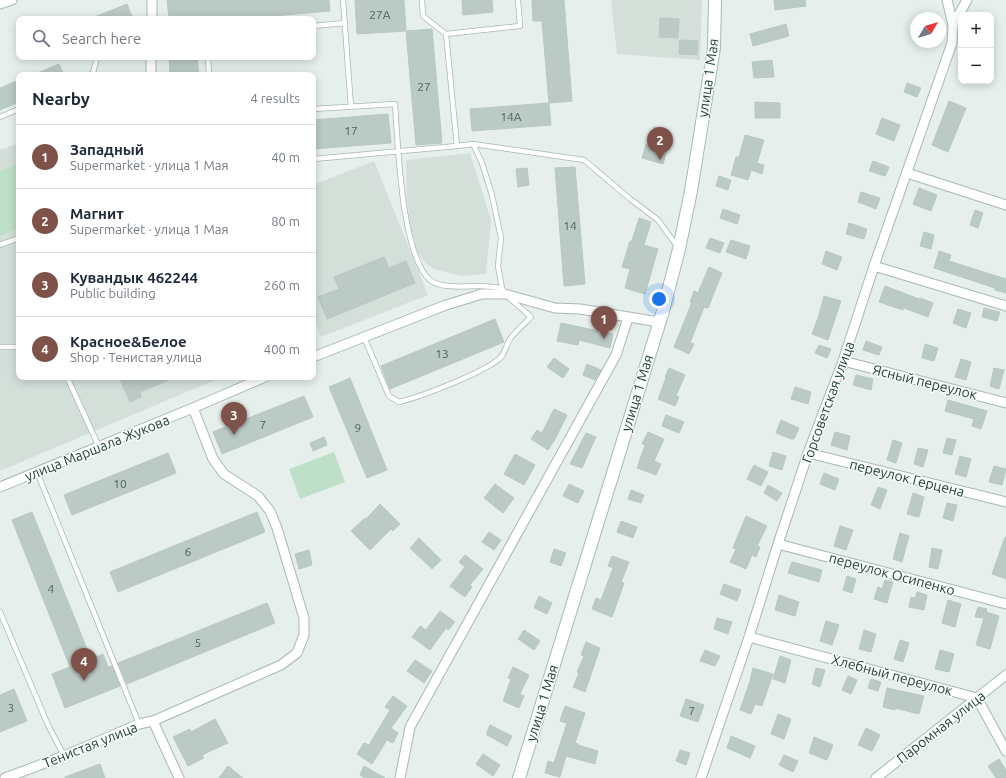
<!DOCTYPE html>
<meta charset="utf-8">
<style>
:root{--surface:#fff;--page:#f6f6f7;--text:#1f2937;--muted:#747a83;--line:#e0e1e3;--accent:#7f5249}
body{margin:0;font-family:Ubuntu,sans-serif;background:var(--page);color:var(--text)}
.controls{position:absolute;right:12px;top:12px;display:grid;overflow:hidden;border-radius:8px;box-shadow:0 2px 10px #0003}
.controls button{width:36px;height:36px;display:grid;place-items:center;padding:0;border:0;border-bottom:1px solid var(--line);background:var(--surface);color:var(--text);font:20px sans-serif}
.compass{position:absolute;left:910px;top:12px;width:36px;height:36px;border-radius:50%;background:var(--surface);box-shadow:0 2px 10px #0003;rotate:52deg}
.you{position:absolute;left:659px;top:299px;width:14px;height:14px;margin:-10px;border:3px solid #fff;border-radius:50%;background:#1a73e8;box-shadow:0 0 0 6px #1a73e833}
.badge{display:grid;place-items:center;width:26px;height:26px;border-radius:50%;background:var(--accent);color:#fff;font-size:13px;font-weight:700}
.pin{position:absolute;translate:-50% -33px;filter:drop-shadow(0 1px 2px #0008)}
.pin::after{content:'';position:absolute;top:21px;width:14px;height:12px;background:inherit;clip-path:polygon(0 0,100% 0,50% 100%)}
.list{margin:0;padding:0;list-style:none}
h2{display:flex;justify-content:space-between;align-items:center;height:52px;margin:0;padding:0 16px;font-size:17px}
h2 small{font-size:13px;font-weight:400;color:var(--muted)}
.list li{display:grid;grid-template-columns:26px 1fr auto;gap:12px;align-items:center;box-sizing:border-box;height:64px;padding:0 16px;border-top:1px solid var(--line)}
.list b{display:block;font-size:15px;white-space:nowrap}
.list p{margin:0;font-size:13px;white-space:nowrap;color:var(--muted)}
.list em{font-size:13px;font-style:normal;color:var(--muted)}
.icon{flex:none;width:22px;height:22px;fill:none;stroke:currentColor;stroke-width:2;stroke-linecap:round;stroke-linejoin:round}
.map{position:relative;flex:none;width:1006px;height:778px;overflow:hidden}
.search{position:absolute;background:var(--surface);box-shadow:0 2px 10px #0003;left:16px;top:16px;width:300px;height:44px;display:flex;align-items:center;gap:10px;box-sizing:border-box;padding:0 14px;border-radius:8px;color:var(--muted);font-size:15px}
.panel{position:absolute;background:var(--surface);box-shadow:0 2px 10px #0003;left:16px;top:72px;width:300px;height:308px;border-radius:8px}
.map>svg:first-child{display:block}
</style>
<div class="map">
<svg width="1006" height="778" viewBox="0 0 1006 778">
<rect width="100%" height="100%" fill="#e6efeb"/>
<!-- built -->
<path fill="#d4dfda" d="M611,0H702L700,60L617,54Z
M19,143V377H222L0,471V150Z
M470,153L491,220L486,274L462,276L434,269L425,263L417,250L411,228L407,201L406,160Z
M374,161L428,295L321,337L313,316V185Z"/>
<!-- green -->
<path fill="#bfe0c8" d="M19,163V228L0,236V171Z
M334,452L345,482L300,499L289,469Z"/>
<!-- building -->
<path fill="#bbcac4" stroke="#b8c9c2" d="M167,0H329L330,11L240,19H169Z
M355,0H404L406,31L357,34Z
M462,0H492L493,12L463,15Z
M532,0H564L572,101L549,103L542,21H533Z
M774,0H805L806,6L775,10Z
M127,4L133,19H92V18Z
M660,18L679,19L678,38L659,37Z
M786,24L789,36L753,46L750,34Z
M432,29L442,143L416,145L406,31Z
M680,40L698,41L697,55L679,54Z
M169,57H197L199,75H170Z
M772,60L774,77L754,78L752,62Z
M59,64L64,75H33Z
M19,80V102L0,110V88Z
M907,83L921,88L917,97L904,92Z
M949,101L966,108L948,152L932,145Z
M755,102L780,103V118H755Z
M549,103L551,125L472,131L470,109Z
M388,114L391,143L313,149V120Z
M882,118L900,125L894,141L876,134Z
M654,127L668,130L664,149L667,150L663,164L642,158L646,144L651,145Z
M745,135L764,140L757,163L764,165L762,174L751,170L748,180L731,175L736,157H739Z
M873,161L889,167L885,176L869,171Z
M575,167L585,284L564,286L555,168Z
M527,168L529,185L518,187L516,169Z
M719,176L731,180L728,190L716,186Z
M919,188L937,195L931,211L913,204Z
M861,192L880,198L876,209L858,202Z
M723,209L740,215L737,224L720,218Z
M975,210L983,213L978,228L970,225Z
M639,218L651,222L644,245L658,249L645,294L625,288L630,269L622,267L630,241H632Z
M849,223L867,229L864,239L846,234Z
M924,232L934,235L931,249L920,246Z
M710,238L724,243L720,253L706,248Z
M731,240L750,246L746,259L726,252Z
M826,251L842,257L837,270L822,264Z
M939,251L951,255L949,261L1006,279V293L995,290V288L934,268Z
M384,257L389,268L406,261L415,283L327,319L318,297L339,289L334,277Z
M709,267L722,273L708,308L704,307L690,343L694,344L689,354L674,347L692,302H690L694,291L698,293Z
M885,286L919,299L920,298L933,303L928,317L904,308L903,310L879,302Z
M824,296L841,301L828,340L812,334L819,315Z
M984,308L1000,312L997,321L982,317Z
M958,309L971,313L966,328L953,323Z
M495,319L504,342L390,389L381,366Z
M561,323L613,334L610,348L579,340L578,345L557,341Z
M866,341L882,347L879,355L863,350Z
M925,344L938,348L934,361L922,358Z
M819,345L831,349L827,358L815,353Z
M554,358L569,369L563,378L547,367Z
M961,359L971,362L966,380L955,377Z
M587,364L601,370L595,380L583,375Z
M669,368L685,375L676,396L679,397L675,406L658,399L666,378L665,377Z
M994,368L1004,370L999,389L990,386Z
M856,375L873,379L871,390L853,385Z
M119,377H176L140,392L141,397L130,402Z
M350,378L387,470L367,478L329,387Z
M795,387L811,392L808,404L791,399Z
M304,396L313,417L222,454L213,432Z
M948,400L987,411L981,429L972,426L974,419L945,411Z
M554,409L567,415L554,441L548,450L531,439L537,430L542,433Z
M666,415L684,422L679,433L662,426Z
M781,420L799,428L794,439H791L776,433Z
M648,432L664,439L654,461L661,464L656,475L637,468L645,445L642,444Z
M835,432L850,436L847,450L831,445Z
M586,433L596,437L582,468L570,464Z
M324,437L327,445L313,451L310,443Z
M947,438L956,440L952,455L943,453Z
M893,440L902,443L896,463L887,460Z
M918,448L928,450L923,467L914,464Z
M773,452L786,456L782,470L769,466Z
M168,453L176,473L72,515L64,495Z
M515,454L535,465L524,485L504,474Z
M960,456L971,459L966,477L955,474Z
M754,465L768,472L761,486L747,479Z
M994,466L1006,469L1002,485L989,482Z
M824,473L839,479L835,490L820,484Z
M495,484L514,498L503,513L484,498Z
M569,484L584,491L578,503L563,496Z
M768,485L782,493L777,501L764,493Z
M878,487L887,490L880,509L871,505Z
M631,490L644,495L641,503L628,499Z
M913,493L924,497L919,517L907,514Z
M947,503L957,505L953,521L943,518Z
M380,504L400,524L393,531L391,529L370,550L351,531L365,518L366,519Z
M32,512L91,659L103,654L108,667L112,666L120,686L65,708L52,674L70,667L12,520Z
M257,512L265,532L118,592L110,572Z
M746,516L767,526L757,546L760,547L756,557L752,555L746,569L730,562L736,549L733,548Z
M621,521L637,527L633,538L617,532Z
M840,526L853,530L846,550L834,546Z
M489,532L501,540L494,550L482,542Z
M900,533L909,536L902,562L893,559Z
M1005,537H1006V579L992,574Z
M419,538L441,560L432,569L410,548Z
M932,548L942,550L938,569L929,567Z
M554,549L566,553L561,566L550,562Z
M309,550L312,565L299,569L295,554Z
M465,555L483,569L470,585L472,587L465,597L450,586L465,567L459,562Z
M612,556L629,562L621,582L624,583L612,617L592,609L596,598L601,600L613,568L608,566Z
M792,562L822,570L819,582L788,573Z
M847,576L856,579L852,593L843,590Z
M885,580L893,582L887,603L874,599L878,587L882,589Z
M724,584L741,590L737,601L720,594Z
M917,592L927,595L924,610L909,607L911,597L915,598Z
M779,595L799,602L795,616L775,610Z
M539,596L552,603L547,614L534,608Z
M948,600L961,604L955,627L942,623Z
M267,603L275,623L127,684L118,663Z
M978,607L987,609L986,612L999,616L990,649L976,645L984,618L975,617Z
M440,611L455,622L448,630L446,628L430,650L412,637L420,626L426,630Z
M717,618L732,622L728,634L714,629Z
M826,621L839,625L832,645L820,641Z
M524,630L540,641L534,650L518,639Z
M864,630L876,634L871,652L859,649Z
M900,640L909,643L903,662L894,659Z
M586,642L600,648L585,692L573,687L579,673L577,672L584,656L581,655Z
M705,650L720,656L715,666L700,661Z
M940,650L954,654L949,672L935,669Z
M780,656L791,660L785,683L773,679Z
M415,660L432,671L424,683L407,671Z
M513,667L529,675L520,694L524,696L519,708L503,701L511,679L508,678Z
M753,668L773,674L762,706L755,704L751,714L740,710L750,681Z
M816,668L825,670L820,687L812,684Z
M848,676L857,680L851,694L842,690Z
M871,679L881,682L878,691L868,688Z
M887,688L924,696L919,714L895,708V710L883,707Z
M14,689L27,721L0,732V695Z
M393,696L407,706L391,728L398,733L393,743L387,740L372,764L357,754L364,743L369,745L390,710L385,707Z
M686,699L704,705L698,722L680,716Z
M565,706L585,713L575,743L578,744V745L598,751L595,764L566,756L560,777L545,773L548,761L554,763L567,723L560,721Z
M778,714L791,719L784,739L771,734Z
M215,719L228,743L202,755L204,758L188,766L173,737L190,729L191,732Z
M490,725L512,736L507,746L487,735V732Z
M866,728L880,735L872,751L858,745Z
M731,736L755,746L750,758L727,748Z
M814,737L833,745L827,760L809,753Z
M680,750L690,753L686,765L676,761Z
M483,754L500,765L493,776L476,764Z
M784,755L798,761L793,772L779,765Z
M999,759L1006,770V778H996L988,766Z
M100,764L105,778H65V777Z
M228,766L243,778H219Z
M364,766L385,778H365L360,775Z"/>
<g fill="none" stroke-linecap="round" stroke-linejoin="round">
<defs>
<path id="lane" d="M343,0L351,107
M422,0L423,16L446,34L520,26L518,0
M313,26L345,23
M446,34L457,146
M208,57L209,75
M90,75L93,73L97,57
M313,109L395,104C398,143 401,254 430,280C441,289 464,286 478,286C486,286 494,287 502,288
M0,117L19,109
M473,144L584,160L629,198L658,220L677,246
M313,159L457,146L473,144L482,163L492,195L501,238L498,266L502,288L505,294L531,317C524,324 516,331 510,339C507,344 505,351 502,356C489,371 420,397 399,402L389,396L364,337
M0,245L19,238
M0,347H19
M67,377L99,447
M37,472L139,724
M0,612L48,725L64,756"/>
<path id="street" d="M0,4L12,0
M152,19V0
M953,25L967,0
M151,75V57
M907,173L1006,205
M874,266L1006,306
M313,357L446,305L482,294H505L555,308L580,309L659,322
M843,361L1006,403
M808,453L1006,502
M0,487L193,408L265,377
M778,544L1006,604
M749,637L977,698L1006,751
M153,721L179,778
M5,778L64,756L139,724L153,721L281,665L297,653L304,635V618L277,528L270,511L258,496L224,474L213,459L193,408
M400,778L410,727L616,355L628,318
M701,778L749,637L778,544L808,453L843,361L874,266L952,43L953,25L947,0
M876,778L1006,675"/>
<path id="secondary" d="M519,778L663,311L679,249L691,191L714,48L715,0"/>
</defs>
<!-- lane casing -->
<use href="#lane" stroke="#a8b8b2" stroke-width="6"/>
<!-- street casing -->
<use href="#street" stroke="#a8b8b2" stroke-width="11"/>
<!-- secondary casing -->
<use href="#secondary" stroke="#a4bbb3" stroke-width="14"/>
<!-- lane -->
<use href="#lane" stroke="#fff" stroke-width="4.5"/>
<!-- street -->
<use href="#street" stroke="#fff" stroke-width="9"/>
<!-- secondary -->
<use href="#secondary" stroke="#fff" stroke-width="12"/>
</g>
<g text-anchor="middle" stroke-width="3" stroke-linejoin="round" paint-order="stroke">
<!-- number labels -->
<g font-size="12" fill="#4a645c">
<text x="380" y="19">27А</text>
<text x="424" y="91">27</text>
<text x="511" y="121">14А</text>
<text x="351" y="135">17</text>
<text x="570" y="230">14</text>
<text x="442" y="358">13</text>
<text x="263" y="429">7</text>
<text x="358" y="432">9</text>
<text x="120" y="488">10</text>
<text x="188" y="556">6</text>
<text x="51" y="593">4</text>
<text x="198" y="647">5</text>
<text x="11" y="712">3</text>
<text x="692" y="715">7</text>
</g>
<!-- street labels -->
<g font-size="14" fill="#24423a" stroke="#f7fbf9">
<text transform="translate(708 78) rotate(-82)" y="5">улица 1 Мая</text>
<text transform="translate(925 382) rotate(14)" y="5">Ясный переулок</text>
<text transform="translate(637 393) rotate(-73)" y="5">улица 1 Мая</text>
<text transform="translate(828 402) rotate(-70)" y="5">Горсоветская улица</text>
<text transform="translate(97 448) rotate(-22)" y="5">улица Маршала Жукова</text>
<text transform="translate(907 478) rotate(14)" y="5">переулок Герцена</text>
<text transform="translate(892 574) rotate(15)" y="5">переулок Осипенко</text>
<text transform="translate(892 675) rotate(15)" y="5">Хлебный переулок</text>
<text transform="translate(542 703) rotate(-73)" y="5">улица 1 Мая</text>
<text transform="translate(941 727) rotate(-38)" y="5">Паромная улица</text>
<text transform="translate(90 745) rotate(-22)" y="5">Тенистая улица</text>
</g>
</g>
</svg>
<div class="controls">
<button>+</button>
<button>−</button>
</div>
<svg class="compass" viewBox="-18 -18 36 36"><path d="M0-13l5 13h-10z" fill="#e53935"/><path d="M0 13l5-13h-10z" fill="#747a83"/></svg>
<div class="you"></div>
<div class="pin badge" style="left:604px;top:339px">1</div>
<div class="pin badge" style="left:660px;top:160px">2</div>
<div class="pin badge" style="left:234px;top:435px">3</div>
<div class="pin badge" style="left:84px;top:681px">4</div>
<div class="search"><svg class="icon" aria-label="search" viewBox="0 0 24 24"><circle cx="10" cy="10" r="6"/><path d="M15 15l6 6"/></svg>Search here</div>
<section class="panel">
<h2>Nearby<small>4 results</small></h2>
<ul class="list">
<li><span class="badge">1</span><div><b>Западный</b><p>Supermarket · улица 1 Мая</p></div><em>40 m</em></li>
<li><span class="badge">2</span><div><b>Магнит</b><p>Supermarket · улица 1 Мая</p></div><em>80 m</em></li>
<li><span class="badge">3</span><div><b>Кувандык 462244</b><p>Public building</p></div><em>260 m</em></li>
<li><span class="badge">4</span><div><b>Красное&amp;Белое</b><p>Shop · Тенистая улица</p></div><em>400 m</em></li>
</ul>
</section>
</div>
